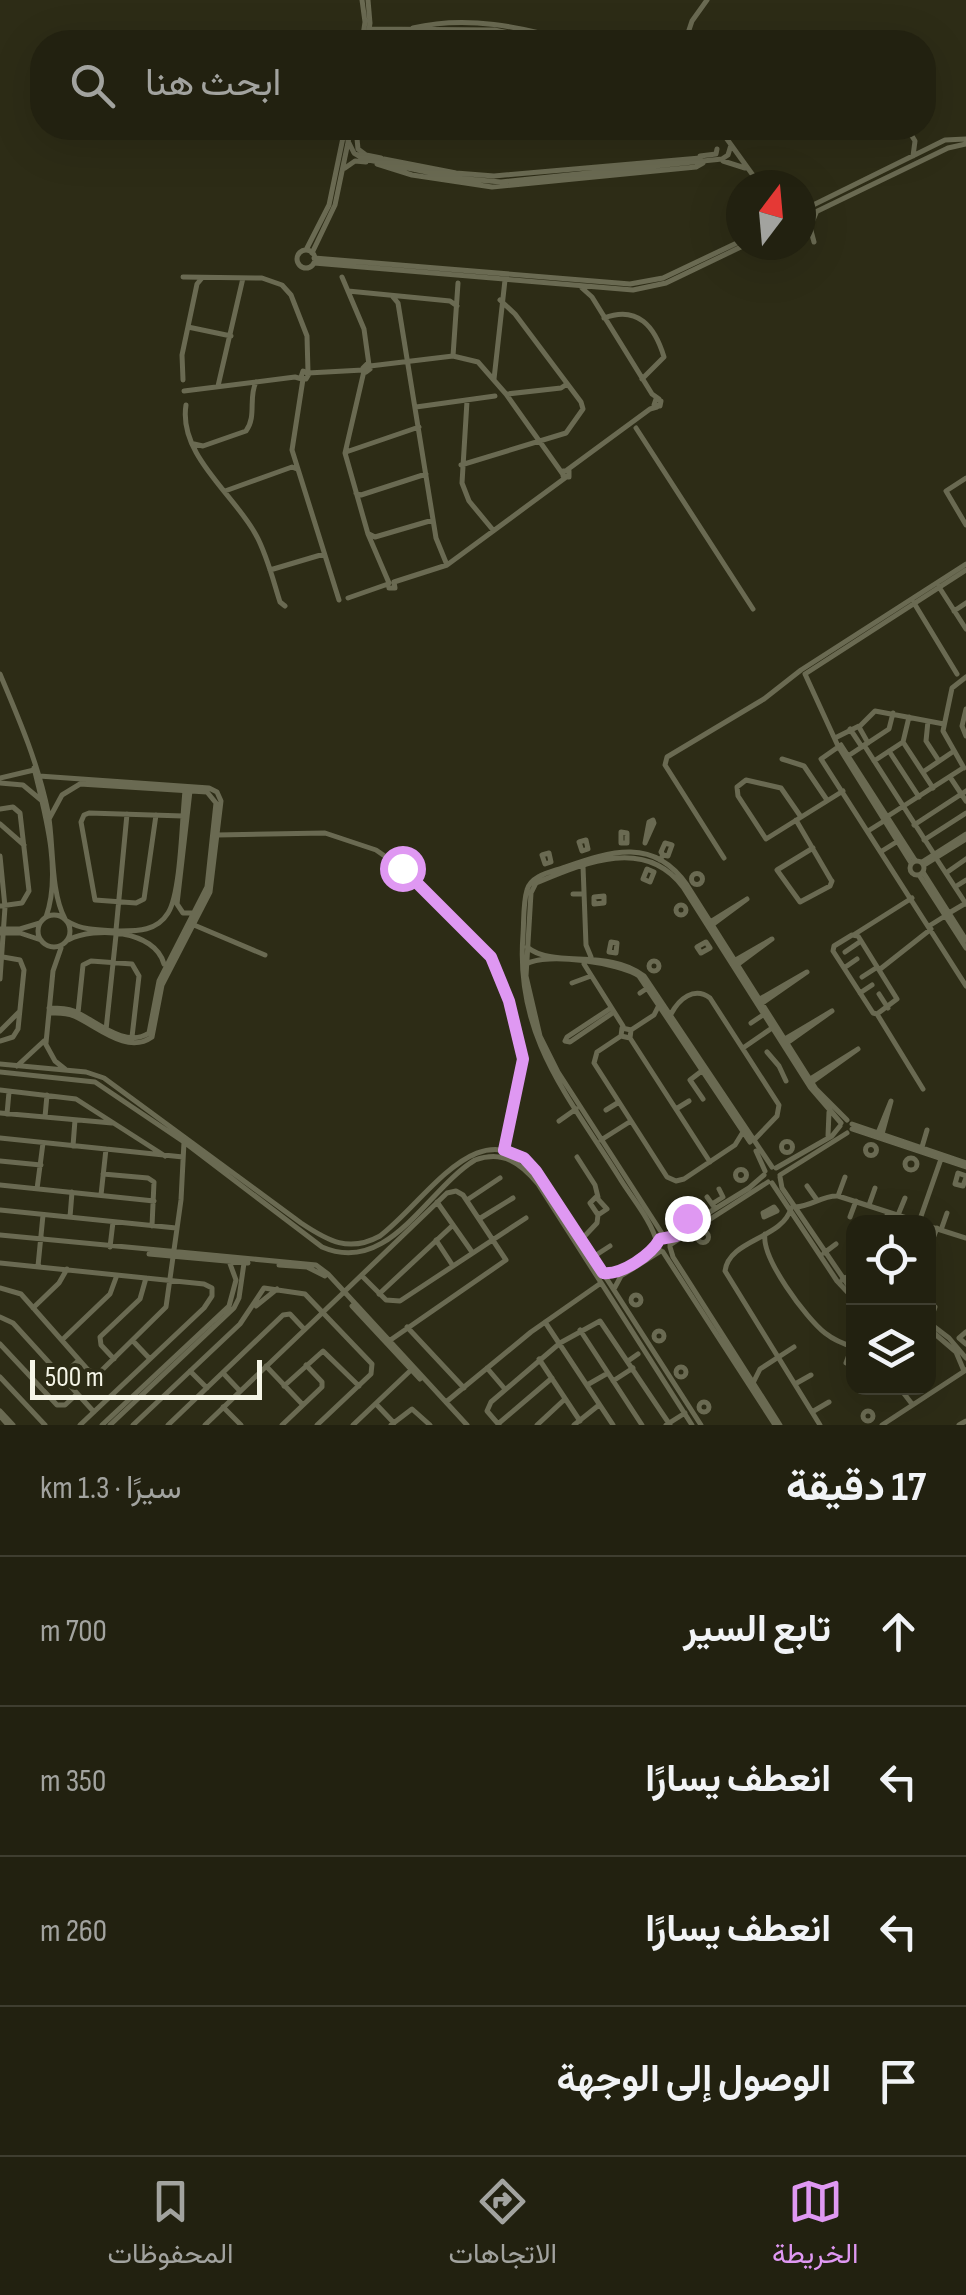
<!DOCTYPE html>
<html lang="ar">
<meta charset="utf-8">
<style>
:root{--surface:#222110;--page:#2e2e1e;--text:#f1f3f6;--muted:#a2a39f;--line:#3f3e30;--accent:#df98f2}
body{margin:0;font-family:"Sofia Sans Condensed",Vazirmatn,sans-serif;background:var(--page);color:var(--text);direction:rtl}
.controls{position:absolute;right:30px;bottom:30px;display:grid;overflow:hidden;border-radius:20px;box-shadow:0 10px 40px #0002}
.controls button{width:90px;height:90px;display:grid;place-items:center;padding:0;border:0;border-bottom:2px solid var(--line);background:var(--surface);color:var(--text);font:50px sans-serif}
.compass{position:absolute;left:726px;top:170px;width:90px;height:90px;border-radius:50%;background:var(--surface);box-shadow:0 10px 40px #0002;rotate:16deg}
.scale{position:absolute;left:30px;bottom:25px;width:232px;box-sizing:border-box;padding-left:10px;border:5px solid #f5f5e7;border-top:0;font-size:28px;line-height:35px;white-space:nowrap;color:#f5f5e7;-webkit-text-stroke:8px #2d2c16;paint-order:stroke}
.stop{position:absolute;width:30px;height:30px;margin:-22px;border:8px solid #df98f2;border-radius:50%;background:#fff}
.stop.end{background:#df98f2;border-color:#fff;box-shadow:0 2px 10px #0008}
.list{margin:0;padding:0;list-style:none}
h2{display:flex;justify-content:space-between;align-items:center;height:130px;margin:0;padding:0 40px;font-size:42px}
h2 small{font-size:32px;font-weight:400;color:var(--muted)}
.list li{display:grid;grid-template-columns:65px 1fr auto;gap:30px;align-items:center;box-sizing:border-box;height:150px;padding:0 40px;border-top:2px solid var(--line)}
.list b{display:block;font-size:38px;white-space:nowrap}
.list em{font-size:32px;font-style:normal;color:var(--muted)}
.icon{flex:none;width:55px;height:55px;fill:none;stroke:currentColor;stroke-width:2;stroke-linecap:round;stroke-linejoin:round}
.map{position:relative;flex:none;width:966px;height:1425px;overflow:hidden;direction:ltr}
.search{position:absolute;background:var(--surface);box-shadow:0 10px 40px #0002;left:30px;right:30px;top:30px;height:110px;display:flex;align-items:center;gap:25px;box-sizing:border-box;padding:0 35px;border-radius:40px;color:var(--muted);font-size:38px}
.sheet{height:730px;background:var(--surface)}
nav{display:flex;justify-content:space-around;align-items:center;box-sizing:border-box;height:140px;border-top:2px solid var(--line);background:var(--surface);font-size:28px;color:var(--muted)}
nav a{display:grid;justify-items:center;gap:5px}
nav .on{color:var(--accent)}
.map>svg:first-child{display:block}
</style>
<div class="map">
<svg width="966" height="1425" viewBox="0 0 966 1425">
<rect width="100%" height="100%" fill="#2d2c16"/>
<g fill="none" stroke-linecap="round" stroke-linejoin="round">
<!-- street -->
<path stroke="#6a6a52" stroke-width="5" d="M362,0L365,22L362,42
M413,28C467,15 521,27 574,42
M370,29L494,30L555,42
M367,42L370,23L368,0
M373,42L386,35L480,34L535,42
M685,42L692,21L707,0
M356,128L358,149L366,155L381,158
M719,128L760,185
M907,128L915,141L913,156
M348,141L354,153L364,159L456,178L501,182L722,159L728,155L731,145
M700,156L716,154L717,149
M379,161L384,159L456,173L494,176L700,158
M723,161L745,168
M377,164L412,175L492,187L696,167L703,163
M345,168L355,161L366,162
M801,211L945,140L966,139
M801,219L948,148L966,144
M814,242L810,227L816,213
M306,250L329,205L345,128
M297 259a9 9 0 1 1 18 0a9 9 0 1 1-18 0Z
M312,253L335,205L351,128
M314,258L630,284L663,278L741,241
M314,263L633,290L666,283L745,245
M183,277L262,278L282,285L291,295L307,336L308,372
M342,277L364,329L369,365
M582,288L592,297L652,394L659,399
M348,291L450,301L457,306
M393,297L398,303L436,538L447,565
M604,318C638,305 655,327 664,357L642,379
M188,327L231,336
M453,356L458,283
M367,364L370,369L366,372L363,368Z
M370,366L453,356L478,362L506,394L562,473
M303,371L309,374L306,379L301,377Z
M364,371L345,453L368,534L389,583
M308,373L363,370
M303,379L292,450L339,600
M494,379L505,280
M183,380L182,355L197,284L202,278
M218,386L243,278
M184,391L295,377L302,379
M507,394L561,388L567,384
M656,399L661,401L660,406L654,405Z
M467,401L462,483L469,501L493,530
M186,405C178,455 235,495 256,535C267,555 273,580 280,602L285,606
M416,407L495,396
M636,428L753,609
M194,444L203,446L246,431C257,416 248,398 256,382
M346,452L419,427
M461,465L566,433L583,409L581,402L515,314L500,300
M567,470L650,409L657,407
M563,471H569V477L563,476Z
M966,478L946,491L966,525
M225,491L292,467L297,469
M356,493L361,495L426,474
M369,534L375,537L433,520
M270,570L324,554
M394,582L447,565L565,478
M939,587L966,629
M389,588H395L394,582
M348,598L388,584
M914,603L957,674
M954,611L966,603
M0,674C19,719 38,763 48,812C54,844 50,891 65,919
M966,709L962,726L966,736
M928,721L926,741L939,761
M850,729L862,747
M835,738L859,726
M903,742L933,788
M868,743L859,727L875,711L944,724
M841,745L821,759L966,986
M841,745L915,860
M864,745L934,854
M889,751L919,797
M848,756L889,729L893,713
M782,759L804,766L827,800
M874,761L903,742L909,717
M34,768C45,813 62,872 46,917
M964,768L943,731L952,688L966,677
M923,772L954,751
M39,776L209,788L217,792L221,801L210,892L162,985L152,1037C127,1055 97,1026 74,1016C66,1012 57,1013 49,1013
M950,777L966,801
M0,778L34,770
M0,783L23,785L41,800
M190,791L177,904L183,913H194
M0,809L13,807L20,813L29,891L22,903L0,906
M156,815L144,899L136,903L95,900L81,822L84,815L89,813C120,814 151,815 183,816
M888,816L963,768
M801,817L781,788L746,780L737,787L738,796L766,839L843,791
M49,819L62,795L80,784L207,792L216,803L207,887L159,981L149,1033C125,1049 95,1020 74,1011C66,1008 58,1008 49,1008
M653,820L654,823L645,843L649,822Z
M796,820L831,880L832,881L830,886L800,902L777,870L813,848
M0,824L24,845
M914,825L966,791
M868,831L884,821
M621,832L627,833V843H621Z
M217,835L325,833L376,850L402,868L491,957L512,1009L523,1055L505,1151
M586,840L588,849L582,851L579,842Z
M924,840L966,813
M882,851L898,841
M549,853L551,862L545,864L542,855Z
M0,856L5,907L0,979
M724,858L665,765L667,757L764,699L801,670L966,564
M936,858L966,904
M660,860L663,855L668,856L672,845L665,843L661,852L663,855
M910 868a7 7 0 1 1 14 0a7 7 0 1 1-14 0Z
M922,862L966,834
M911,863L838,746L805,674L966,570
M924,865L966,839
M583,866L586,945L591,957
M647,869L654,872L650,882L643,879Z
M923,872L966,940
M946,873L966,859
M691.5 879a5.5 5.5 0 1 1 11 0a5.5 5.5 0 1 1-11 0Z
M919,875L966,948
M955,887L966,880
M573,894H584
M604,896V903L594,904V897Z
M676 910a5 5 0 1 1 10 0a5 5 0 1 1-10 0Z
M949,913L966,903
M38 931a16 16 0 1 1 32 0a16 16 0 1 1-32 0Z
M67,921C83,931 101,930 120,931C138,931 157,931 168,913C181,893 182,818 185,791
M710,922L747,899L712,925
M194,925L265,955
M929,926L945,916
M0,929H20L40,923
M116,930L127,814
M0,933H20L41,940
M855,934L912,898
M852,935L858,936L897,999L877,1014L873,1013L833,951L834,946Z
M68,940C95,926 155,930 164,964
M611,942L617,943L616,953L609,952Z
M706,942L710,948L701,953L697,947Z
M527,947C553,969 609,948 644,976L772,1167
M845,952L861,941
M649 966a5 5 0 1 1 10 0a5 5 0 1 1-10 0Z
M734,961L772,939L737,965
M526,964C547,952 619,963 639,976L750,1142
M584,964L623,1026
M844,968L857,959
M879,970L931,929
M862,977L876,968
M572,983L591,976
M640,993L649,987
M860,993L872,985
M879,994L888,1008
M760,999L807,972L761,1004
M611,1008L567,1037L565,1041L570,1042L614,1012
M78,1013L83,965L91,961L132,964L139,976L132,1037
M671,1014C679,999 694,986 710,998L779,1105L777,1116L754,1140
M877,1014L923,1089
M751,1023L763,1015
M106,1030L116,935
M631,1030L654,1015L660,1003
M0,1031L19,1012
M621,1036L597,1052L594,1063L667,1177L676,1181L684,1179L735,1145L743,1132
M630,1038L621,1036L622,1028L631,1030L630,1038L710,1162
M785,1039L832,1011L787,1043
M0,1041L13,1037L18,1029L24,970L20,960L3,957
M46,1043L53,971L61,948
M743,1048L772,1028
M767,1052L779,1066L786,1081
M0,1064L86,1072L104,1078L301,1223C328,1241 349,1253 380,1236C428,1200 484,1099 543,1180L701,1425
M17,1066L44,1041L55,1061L65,1069
M0,1072L95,1082L184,1142L322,1247C389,1276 427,1189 475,1160C503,1150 521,1163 538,1184L692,1425
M810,1079L858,1049L812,1082
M0,1090L76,1099L165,1156
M703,1099L690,1080L703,1070
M676,1109L689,1101
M606,1110L619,1102
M0,1113L112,1123
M7,1114L9,1092
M45,1117L47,1095
M559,1121L576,1109
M852,1124L966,1163
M852,1129L966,1167
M878,1133L891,1101L882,1134
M828,1136L829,1112
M0,1138L183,1157
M601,1140L631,1121
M781.5 1147a5.5 5.5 0 1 1 11 0a5.5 5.5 0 1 1-11 0Z
M865.5 1150a5.5 5.5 0 1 1 11 0a5.5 5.5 0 1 1-11 0Z
M73,1146L75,1120
M922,1147L927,1130
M756,1151L765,1171
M577,1157L595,1185L598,1197
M905 1164a6 6 0 1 1 12 0a6 6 0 1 1-12 0Z
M0,1161L41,1165
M776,1168L832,1136L840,1126
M735.5 1175a5.5 5.5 0 1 1 11 0a5.5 5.5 0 1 1-11 0Z
M103,1174L148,1178L154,1182L152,1226
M780,1175L847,1133
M966,1176L958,1173L955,1184L963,1186L966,1178
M780,1177L782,1188L854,1294
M772,1183L837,1281L854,1299
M0,1185L154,1201
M807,1186L817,1200
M37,1189L43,1143
M101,1195L106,1149
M838,1196L845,1177
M707,1197L714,1207
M467,1200L500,1178
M437,1202L472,1252
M712,1204L723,1197L719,1189
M869,1205L875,1188
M682.5 1212a5.5 5.5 0 1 1 11 0a5.5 5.5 0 1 1-11 0Z
M774,1207L777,1211L764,1217L763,1213Z
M795,1207C811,1207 822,1195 838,1196L919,1222
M791,1208C783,1239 729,1239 725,1271L820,1425
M0,1210L176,1228
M898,1215L905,1198
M70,1217L72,1192
M850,1217L856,1201
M479,1219L513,1198
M885,1222L888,1212
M919,1222L941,1159
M928,1226L966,1238
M941,1230L947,1213
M697.5 1237a5.5 5.5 0 1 1 11 0a5.5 5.5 0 1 1-11 0Z
M765,1234C761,1258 806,1318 825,1333C834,1340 843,1344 854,1347
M0,1235L316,1265L328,1274L467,1425
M928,1236L932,1227
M665,1238L558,1072L540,1036L526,976L531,893L536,883C584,863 645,836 683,887L810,1087L841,1123
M666,1239L749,1188L764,1175
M436,1240L453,1266
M581,1240L597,1223L598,1215L607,1209L596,1197L590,1203L598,1215
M657,1243C652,1221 631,1197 619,1177C568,1096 515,1036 523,935C524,921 523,903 527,890C531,875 552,872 565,867C611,851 654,837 687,885L816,1089L847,1120
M670,1245L768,1182
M110,1247L113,1222
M670,1247L673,1257L780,1425
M928,1251L937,1228
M663,1252L775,1425
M824,1253L836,1244
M149,1254L248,1263
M593,1257L610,1246
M0,1263L204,1284L212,1288V1296L204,1308L80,1425
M279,1265L307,1267L325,1276
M38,1266L43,1215
M604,1273H617L657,1245
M362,1276L386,1300L400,1301L526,1218
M842,1280L854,1273
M0,1288L21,1294L88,1370L99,1373L166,1307L181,1200L184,1142
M614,1289L621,1276L661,1251
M344,1292L447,1193L456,1191L463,1195L506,1260L389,1341
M379,1294L453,1225
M631 1300a5 5 0 1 1 10 0a5 5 0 1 1-10 0Z
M928,1303L935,1307L932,1315H928
M256,1306L277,1289
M352,1306L420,1379
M33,1308L59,1283L67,1269
M0,1317L13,1323L94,1412
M545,1322L613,1425
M928,1322L949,1338L966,1358
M407,1327L464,1388
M928,1328L956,1352L964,1371
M580,1330L642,1425
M654 1336a5 5 0 1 1 10 0a5 5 0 1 1-10 0Z
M966,1332L959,1338L966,1344
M62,1340L110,1294L117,1275
M133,1341L150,1359
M0,1344L57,1405H65L77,1394
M114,1359L101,1345L100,1337L140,1299L146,1278
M539,1359L580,1421
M628,1361L638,1354
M846,1363L852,1347
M266,1366L303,1405
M676 1372a5 5 0 1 1 10 0a5 5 0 1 1-10 0Z
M487,1368L504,1388
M190,1371L207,1388
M223,1373L240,1391
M61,1376L79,1360
M0,1377L45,1425
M613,1381L633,1368
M753,1383L760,1369L794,1347
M795,1384L811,1375
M587,1385L608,1373
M284,1386L323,1351L359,1386
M902,1391L912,1404
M699 1407a5 5 0 1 1 10 0a5 5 0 1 1-10 0Z
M446,1402L531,1332L601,1283
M376,1404L394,1423
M223,1407L241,1425
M863 1416a5 5 0 1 1 10 0a5 5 0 1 1-10 0Z
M0,1411L13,1425
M812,1412L829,1402
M0,1416L8,1425
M498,1424L552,1378
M102,1425L229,1306L236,1280L229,1261
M110,1425L234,1308L239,1298L244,1263
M133,1425L240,1324L264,1288L305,1294L372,1364L371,1374L317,1425
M168,1425L283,1315L290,1314L304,1329
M205,1425L342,1294
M282,1425L322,1387V1382L306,1365
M353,1425L411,1370
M391,1425L412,1409L430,1425
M499,1425L487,1411L491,1402L560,1343L600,1321L670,1425
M537,1425L565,1399
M574,1425L599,1405
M666,1425L685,1413
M882,1425L966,1370
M959,1425L966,1421"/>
</g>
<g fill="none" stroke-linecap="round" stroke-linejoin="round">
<!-- route -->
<path stroke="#df98f2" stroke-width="12" d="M402,868L491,957L509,1001L523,1059L504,1150L524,1158L536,1171L603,1273C622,1275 651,1255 660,1239L676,1236L696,1222L691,1216L687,1218"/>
</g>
</svg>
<div class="controls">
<button><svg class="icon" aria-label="locate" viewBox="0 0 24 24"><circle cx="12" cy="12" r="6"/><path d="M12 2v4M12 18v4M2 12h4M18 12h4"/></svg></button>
<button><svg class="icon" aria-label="layers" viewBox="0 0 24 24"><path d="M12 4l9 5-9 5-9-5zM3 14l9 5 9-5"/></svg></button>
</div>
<svg class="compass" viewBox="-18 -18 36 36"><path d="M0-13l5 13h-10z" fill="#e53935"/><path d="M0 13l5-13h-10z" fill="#a2a39f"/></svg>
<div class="scale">500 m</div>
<div class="stop" style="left:402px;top:868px"></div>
<div class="stop end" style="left:687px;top:1218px"></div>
<div class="search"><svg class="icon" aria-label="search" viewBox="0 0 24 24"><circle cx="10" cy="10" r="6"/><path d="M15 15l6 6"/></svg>ابحث هنا</div>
</div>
<section class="sheet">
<h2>17 دقيقة<small>سيرًا · 1.3 km</small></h2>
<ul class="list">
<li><svg class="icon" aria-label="ahead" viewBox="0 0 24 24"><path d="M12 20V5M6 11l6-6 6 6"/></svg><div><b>تابع السير</b></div><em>700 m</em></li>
<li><svg class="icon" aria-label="left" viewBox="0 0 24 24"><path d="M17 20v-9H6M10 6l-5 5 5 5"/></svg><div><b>انعطف يسارًا</b></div><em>350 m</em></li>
<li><svg class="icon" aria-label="left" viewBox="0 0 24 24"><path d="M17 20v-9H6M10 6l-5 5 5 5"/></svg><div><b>انعطف يسارًا</b></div><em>260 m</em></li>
<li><svg class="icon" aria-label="arrive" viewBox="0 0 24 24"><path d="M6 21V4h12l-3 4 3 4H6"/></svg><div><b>الوصول إلى الوجهة</b></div></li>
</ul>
</section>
<nav>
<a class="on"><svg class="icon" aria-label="map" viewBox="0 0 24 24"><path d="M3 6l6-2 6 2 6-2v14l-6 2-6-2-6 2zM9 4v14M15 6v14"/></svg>الخريطة</a>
<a><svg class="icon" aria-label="directions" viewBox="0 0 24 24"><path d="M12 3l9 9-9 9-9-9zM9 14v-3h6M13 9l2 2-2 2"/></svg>الاتجاهات</a>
<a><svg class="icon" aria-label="saved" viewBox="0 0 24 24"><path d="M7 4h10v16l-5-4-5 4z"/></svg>المحفوظات</a>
</nav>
